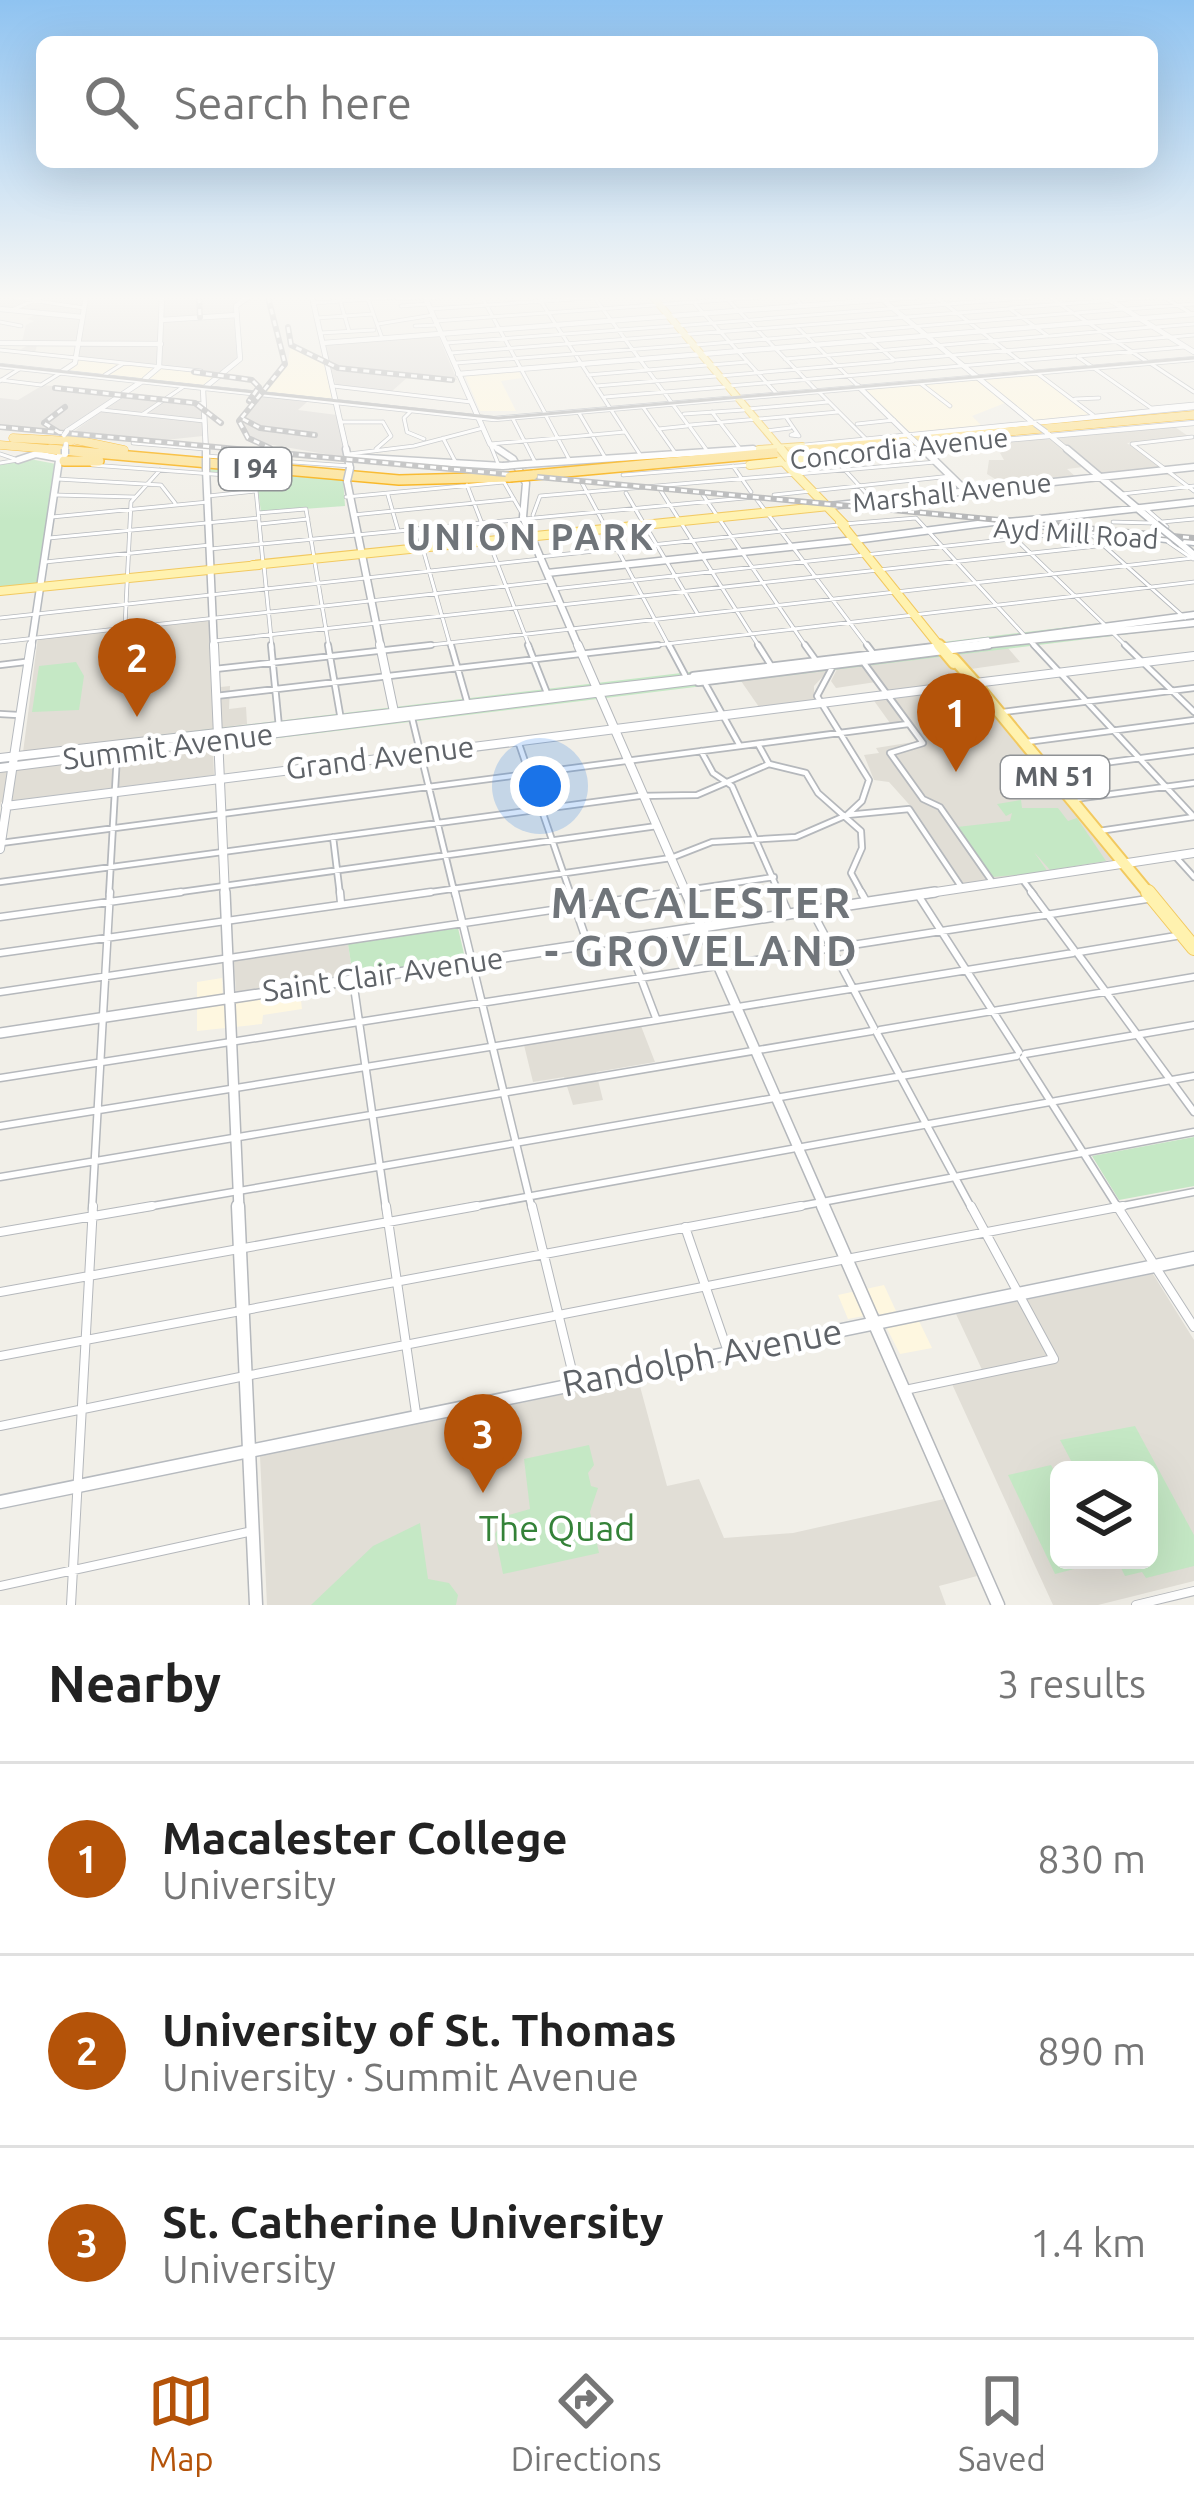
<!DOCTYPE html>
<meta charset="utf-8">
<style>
:root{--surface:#fff;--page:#f6f6f6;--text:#222;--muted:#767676;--line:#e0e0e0;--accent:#b45309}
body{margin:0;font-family:Ubuntu,sans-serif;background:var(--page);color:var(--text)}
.controls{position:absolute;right:36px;bottom:36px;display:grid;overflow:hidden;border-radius:18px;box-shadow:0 12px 48px #0002}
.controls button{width:108px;height:108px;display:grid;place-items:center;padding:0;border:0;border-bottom:3px solid var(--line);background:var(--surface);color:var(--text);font:60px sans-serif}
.you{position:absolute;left:540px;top:786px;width:42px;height:42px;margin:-30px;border:9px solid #fff;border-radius:50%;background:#1a73e8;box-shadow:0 0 0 18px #1a73e833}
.badge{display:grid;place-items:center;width:78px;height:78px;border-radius:50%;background:var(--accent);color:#fff;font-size:39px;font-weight:700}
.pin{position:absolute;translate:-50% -99px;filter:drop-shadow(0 3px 6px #0008)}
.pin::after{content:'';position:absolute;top:63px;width:42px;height:36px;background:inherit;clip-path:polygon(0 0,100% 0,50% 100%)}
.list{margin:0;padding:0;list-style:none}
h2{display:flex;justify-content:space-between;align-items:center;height:156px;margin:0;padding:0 48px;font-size:51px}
h2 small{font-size:39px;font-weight:400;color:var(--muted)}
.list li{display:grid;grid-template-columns:78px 1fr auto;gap:36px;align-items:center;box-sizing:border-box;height:192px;padding:0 48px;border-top:3px solid var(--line)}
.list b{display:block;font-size:45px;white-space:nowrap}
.list p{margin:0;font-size:39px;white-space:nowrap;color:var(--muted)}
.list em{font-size:39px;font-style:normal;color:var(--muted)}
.icon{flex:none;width:66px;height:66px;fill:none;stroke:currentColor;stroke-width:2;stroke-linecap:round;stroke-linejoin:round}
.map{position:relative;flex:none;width:1194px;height:1605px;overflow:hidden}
.search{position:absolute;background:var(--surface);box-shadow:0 12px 48px #0002;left:36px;right:36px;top:36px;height:132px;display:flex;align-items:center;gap:30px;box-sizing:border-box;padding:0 42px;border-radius:18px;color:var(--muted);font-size:45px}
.sheet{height:732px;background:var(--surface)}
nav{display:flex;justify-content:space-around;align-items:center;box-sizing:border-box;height:168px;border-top:3px solid var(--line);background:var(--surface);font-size:33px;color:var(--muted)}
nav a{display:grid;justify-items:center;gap:6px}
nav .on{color:var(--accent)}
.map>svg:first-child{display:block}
</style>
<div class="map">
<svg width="1194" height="1605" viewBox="0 0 1194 1605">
<rect width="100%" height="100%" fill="#f1efe8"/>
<!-- commercial -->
<path fill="#fef7e0" d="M291,345L325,365L334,399L261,391L287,366Z
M80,359L217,375L203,385L68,370Z
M518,370L522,378L501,381L516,411H480L465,375Z
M1035,374L1089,415L1035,420L983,379Z
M975,379L1005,403L972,416L982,426L911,433L865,389Z
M222,978L223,1002L300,992L302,1009L263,1015L262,1024L197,1031V1007L205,998L197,999V982Z
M884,1285L902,1324L919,1321L932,1348L900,1354L879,1313L848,1319L838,1295Z"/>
<!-- industrial -->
<path fill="#e0deda" d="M0,297H244L233,305L237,359L219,373L78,357L80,343L38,341L35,353L18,351L32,343L22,342L26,325L34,321L27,319L36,314L0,308Z
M438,335L457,380L409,376L391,392L336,386L324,343Z
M43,385L121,394L64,432L0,426V398L18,400Z
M124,395L202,404L203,436L165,440L73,432Z
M257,395L307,402L298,410L337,415L349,458L255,442L241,423Z"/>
<!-- education -->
<path fill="#e1ded6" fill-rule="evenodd" d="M1175,427L1188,436L1127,443L1174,478L1154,469L1102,475L1091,466L1067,469L1076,477L1005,485L987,474L989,460H1004L1000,453L1011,448L1004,440Z
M209,619L211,688L230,686L229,709L246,707L247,724L212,729L214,775L1,802L0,807V772L21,768L38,637Z
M1008,648L1020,662L957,671L1112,860L964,884L915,811L889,782L874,780L864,755L879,753L876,748L926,740L911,721L890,723L872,698L885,696L876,682L836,688L831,681L837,669Z
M829,670L814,686V700L759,707L741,681Z
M348,944L353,976L236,992L234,961Z
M641,1026L655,1062L596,1072L603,1100L573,1105L564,1077L533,1082L524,1045Z
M1153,1274L1194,1340V1581L1098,1605H1053L952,1384L985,1376L956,1314ZM1059,1470H1149V1560H1059Z
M638,1379L667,1486L699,1479L724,1538L793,1533L944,1499L977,1576L939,1586L946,1605H267L260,1456Z"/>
<!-- green -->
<path fill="#c5e8c5" d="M30,459L56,464L38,585L0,589V463Z
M209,468L343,478L345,506L261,512L258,490L268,477L210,472Z
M1194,612V626L0,772V754Z
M76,662L84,676L79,710L32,712L39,666Z
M1021,800L1022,808H1058L1068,821L1077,818L1106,861L1050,870L1034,852L1048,872L993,877L957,827L1010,821L1012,813L1006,816L997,804Z
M458,928L465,958L353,976L348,944Z
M1194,1137V1186L1119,1200L1092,1156Z
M1135,1426L1194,1535V1566L1146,1578L1142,1572L1125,1576L1117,1560H1149V1470H1076L1060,1440Z
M589,1445L594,1465L588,1473L591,1486L598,1488L590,1512L599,1553L503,1574L495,1534L505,1516L530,1509L524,1459Z
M1051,1465L1059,1480V1560L1101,1562L1055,1574L1008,1475Z
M420,1523L428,1579L449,1583L458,1595L456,1605H311L373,1546Z"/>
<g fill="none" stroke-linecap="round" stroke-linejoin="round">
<defs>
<path id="minor-far3" d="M11,297L84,308
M339,297L349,331
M482,297L545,413
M538,297L641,456
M594,297L688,425
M793,297L803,306
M936,297L1033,371
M1050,297L1073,313
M1163,297L1189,312
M426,298L443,297
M368,299L382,338
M398,299L422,297
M728,300L816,390
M314,303L397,297
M695,304L776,393
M401,306L428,304
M1010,308L1156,297
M14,309L42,297
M430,309L603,297
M1010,309L1048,336
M1128,309L1194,304
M1076,313L1124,309
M1075,314L1146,361
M317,318L373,314
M436,321L763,297
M0,322L21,326
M378,324L433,315
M415,326L437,325
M677,326L1035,297
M797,327L858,386
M1157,327L1194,324
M862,332L894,360
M320,333L374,330
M1050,336L1152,327
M1172,337L1194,335
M446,343L673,326
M696,345L1073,313
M0,350L201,371
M451,353L1008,309
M1078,356L1185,347
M1078,357L1154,410
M785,359L1047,336
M896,360L1169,337
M456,363L690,345
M1150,363L1194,392
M711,365L747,362
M1037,373L1093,415
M105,375L124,363
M588,375L707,365
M720,376L893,361
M0,380L41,385L62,372
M0,381L21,368
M920,383L950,406
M333,386L471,402
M596,386L716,376
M729,386L1075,356
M819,392L865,438
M125,395L203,404
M605,397L725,387
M1075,399L1099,398
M643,407L676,454
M1152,408L1194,404
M748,409L828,402
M102,410L204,421
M410,412L404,418L407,432L424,439
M712,412L741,450
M579,413L606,459
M143,414L183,387
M684,414L744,410
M546,416L570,461
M786,417L799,436L791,435L796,433
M513,419L536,464
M342,422H383
M857,424L894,420
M690,425L838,412
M690,427L708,452
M658,429L687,426
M766,431L790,428
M443,438L456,463
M133,443L205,449
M1132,444L1194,491
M1132,444L1192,437
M376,449L391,436L383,422
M927,453L946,451
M0,454L18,460
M349,454L414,446L483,428
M206,456L350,466
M833,457L866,493
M0,463L18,460
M92,465L266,478
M499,466L490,444L625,432
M733,466L751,492
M623,475L750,465
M57,479L161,485L175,503
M582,483L670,648
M467,485L530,648
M661,491L760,648
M626,493L644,524
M1122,494L1194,486
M56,495L134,497
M388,495L398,530
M703,495L807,648
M774,495L951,476
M208,496L256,491
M346,497L504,482L523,515
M1144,507L1167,527
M258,513L306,509L329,648
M353,515L514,499
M533,515L540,496L936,462
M52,517L208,502
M1113,522L1151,523
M1162,522L1194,519
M260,524L308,519
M844,524L916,518L1036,648
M645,525L697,613
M1002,526L1104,624
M417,528L451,648
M49,538L259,518
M1168,542L1193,559
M210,549L755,497L869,648
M539,557L838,525
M45,562L210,545
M263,563L256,490L266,478
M264,566L272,648
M554,589L1076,532L1093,536L1185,618
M561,605L1151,540
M0,618L540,559
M125,626L131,502L160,470
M1112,632L1128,648
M214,641L560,603
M0,642L550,581
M404,648L1193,558
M632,648L1194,582
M918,648L988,639
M977,648L989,646"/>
<path id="minor-far2" d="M271,645L279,727
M328,645L341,720
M451,645L468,705
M528,645L547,693
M669,645L685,675
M758,645L770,664
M805,645L815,659
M867,645L876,657
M1034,645L1194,817
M1125,645L1194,712
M861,659L923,743L890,753L923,799L940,807L991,880
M0,665L25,662
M833,666L817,696L869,780L862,801L847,815
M215,669L431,645
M693,675L943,645
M698,683L989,646
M706,685L740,746
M216,696L658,645
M1003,712L1194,688
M0,714L18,715
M412,718L455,895
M518,741L571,895
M1027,742L1194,720
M758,744L769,764
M701,751L713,773L732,786L780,895
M1051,770L1194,751
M1075,799L1194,783
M1099,831L1194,817
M333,837L340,895
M1,843L908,724
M1175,856L1194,877
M1022,879L1034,895
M0,882L639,796L697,795L769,764L806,773L818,793L861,831L862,848L851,873L863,895
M109,895L117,755
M159,895L657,826
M410,895L671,858L712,842L796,837L847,815L909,809L962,888
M653,895L774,877"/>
<path id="minor-far1" d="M340,892L341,903
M455,892L532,1209
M570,892L588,945
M779,892L788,912
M861,892L865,899
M1031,892L1074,950
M918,895L1019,1052
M812,911L874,1028
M0,917L181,892
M626,939L656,1018
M1079,952L1176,936
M0,953L431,892
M1078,954L1194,1112
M353,980L386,1209
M0,992L673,892
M880,1030L1194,977
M877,1033L972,1209
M1025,1054L1194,1025
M1023,1058L1119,1209
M0,1078L1147,899
M0,1126L1073,953
M0,1177L872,1031
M92,1209L110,892
M135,1209L1017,1056
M460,1209L1194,1076
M785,1209L1194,1132
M1107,1209L1194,1192"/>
<path id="minor" d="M386,1206L416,1413
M532,1206L575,1383
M1117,1206L1152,1261
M685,1227L728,1352
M0,1232L152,1206
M852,1258L1123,1206
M1158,1271L1194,1327
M0,1292L477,1206
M0,1356L801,1206
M251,1375L841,1260
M905,1390L1054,1359L971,1206
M0,1426L240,1377
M0,1586L248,1532
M71,1605L93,1206
M1136,1605L1194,1591"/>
<path id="tertiary-far4" d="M312,297L347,452
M425,297L490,444L503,452
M884,301L1031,421
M0,309L82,317
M161,320L237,315
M0,343L161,344
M323,343L916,297
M63,371L75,363L86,297
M458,374L1194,314
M145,379L159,367L162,297
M858,386L908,435
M203,389L206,452
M1047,433L1070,452
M802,446L1194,407
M920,446L926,452
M707,452L759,449
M872,452L1194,423"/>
<path id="tertiary-far3" d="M206,449V458
M346,449L350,468
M498,449L513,459L526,483L523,517L579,648
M923,449L965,490
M1067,449L1156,524
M832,456L905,449
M350,457L503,466
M18,460L36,454L63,459
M526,464L753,449
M206,469L214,648
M347,481L381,648
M829,506L1194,467
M1051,518L1194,502
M1181,544L1194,555
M547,573L855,540
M982,643L1194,615
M954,648L1194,623"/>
<path id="tertiary-far2" d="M214,645L225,895
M380,645L394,712
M578,645L687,895
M0,758L983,645
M0,768L706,679
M916,895L1194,853"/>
<path id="tertiary-far1" d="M225,892L239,1209
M686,892L825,1209
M0,1033L935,892"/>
<path id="tertiary" d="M238,1206L256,1605
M823,1206L998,1605"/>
<path id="secondary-far3" d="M1105,297L1194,352
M0,366L494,419L1194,359
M203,389L240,359L236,306L248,297
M67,431L141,382"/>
<path id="secondary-far2" d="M855,540L1001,521L1194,542
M31,648L60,454"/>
<path id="secondary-far1" d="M975,683L1194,656
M6,806L964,685
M0,849L31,645"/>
<path id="secondary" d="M0,1502L1194,1258"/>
<path id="primary-far3" d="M653,297L781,449
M759,449L802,446"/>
<path id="primary-far2" d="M781,459L845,525
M750,465L832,456
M840,522L941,648
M253,565L829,506
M0,591L259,565"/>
<path id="primary-far1" d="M939,645L954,663
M954,659L979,687
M975,683L1150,895"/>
<path id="primary" d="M1148,892L1194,948"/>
<path id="motorway-far1" d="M13,438L71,441
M67,438L124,450
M0,445L84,452
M782,452L1194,415"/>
<path id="motorway" d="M50,449L399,480L510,477
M64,461H99
M533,475L816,449"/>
</defs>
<!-- minor-far3 casing -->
<use href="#minor-far3" stroke="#b5b8bc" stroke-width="4.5"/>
<!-- minor-far2 casing -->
<use href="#minor-far2" stroke="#b5b8bc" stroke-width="8"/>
<!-- minor-far1 casing -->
<use href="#minor-far1" stroke="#b5b8bc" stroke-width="9"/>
<!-- minor casing -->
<use href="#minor" stroke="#b5b8bc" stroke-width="10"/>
<!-- tertiary-far4 casing -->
<use href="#tertiary-far4" stroke="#b5b8bc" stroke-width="6"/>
<!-- tertiary-far3 casing -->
<use href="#tertiary-far3" stroke="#b5b8bc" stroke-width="9"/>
<!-- tertiary-far2 casing -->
<use href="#tertiary-far2" stroke="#b5b8bc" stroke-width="10"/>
<!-- tertiary-far1 casing -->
<use href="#tertiary-far1" stroke="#b5b8bc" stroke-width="12"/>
<!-- tertiary casing -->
<use href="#tertiary" stroke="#b5b8bc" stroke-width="15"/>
<!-- secondary-far3 casing -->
<use href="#secondary-far3" stroke="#b6babf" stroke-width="6"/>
<!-- secondary-far2 casing -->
<use href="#secondary-far2" stroke="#b6babf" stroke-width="9"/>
<!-- secondary-far1 casing -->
<use href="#secondary-far1" stroke="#b6babf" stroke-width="10"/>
<!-- secondary casing -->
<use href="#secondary" stroke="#b6babf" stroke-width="15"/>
<!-- primary-far3 casing -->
<use href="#primary-far3" stroke="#f2c960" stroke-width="8"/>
<!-- primary-far2 casing -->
<use href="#primary-far2" stroke="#f2c960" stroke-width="10"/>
<!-- primary-far1 casing -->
<use href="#primary-far1" stroke="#f2c960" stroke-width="14"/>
<!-- primary casing -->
<use href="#primary" stroke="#f2c960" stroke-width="16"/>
<!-- motorway-far1 casing -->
<use href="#motorway-far1" stroke="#f9ab00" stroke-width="9"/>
<!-- motorway casing -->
<use href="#motorway" stroke="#f9ab00" stroke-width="12"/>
<!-- minor-far3 -->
<use href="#minor-far3" stroke="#fff" stroke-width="3"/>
<!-- minor-far2 -->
<use href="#minor-far2" stroke="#fff" stroke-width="4.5"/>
<!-- minor-far1 -->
<use href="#minor-far1" stroke="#fff" stroke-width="6"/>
<!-- minor -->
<use href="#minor" stroke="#fff" stroke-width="8"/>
<!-- tertiary-far4 -->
<use href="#tertiary-far4" stroke="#fff" stroke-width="4.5"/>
<!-- tertiary-far3 -->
<use href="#tertiary-far3" stroke="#fff" stroke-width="6"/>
<!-- tertiary-far2 -->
<use href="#tertiary-far2" stroke="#fff" stroke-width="8"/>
<!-- tertiary-far1 -->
<use href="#tertiary-far1" stroke="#fff" stroke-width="9"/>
<!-- tertiary -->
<use href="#tertiary" stroke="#fff" stroke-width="12"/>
<!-- secondary-far3 -->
<use href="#secondary-far3" stroke="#fff" stroke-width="4.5"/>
<!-- secondary-far2 -->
<use href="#secondary-far2" stroke="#fff" stroke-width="6"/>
<!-- secondary-far1 -->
<use href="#secondary-far1" stroke="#fff" stroke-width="8"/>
<!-- secondary -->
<use href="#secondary" stroke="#fff" stroke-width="12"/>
<!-- primary-far3 -->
<use href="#primary-far3" stroke="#fff2af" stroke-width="6"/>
<!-- primary-far2 -->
<use href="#primary-far2" stroke="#fff2af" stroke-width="8"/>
<!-- primary-far1 -->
<use href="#primary-far1" stroke="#fff2af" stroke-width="10"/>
<!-- primary -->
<use href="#primary" stroke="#fff2af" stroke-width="14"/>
<!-- motorway-far1 -->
<use href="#motorway-far1" stroke="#fde293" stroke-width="8"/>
<!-- motorway -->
<use href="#motorway" stroke="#fde293" stroke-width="9"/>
<!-- tram -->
<path stroke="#b6b7b8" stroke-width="3" d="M0,365L498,418L1194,358"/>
<defs>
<path id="rail" d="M199,297L200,317
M268,297L285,364L239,421L248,438L270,448
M288,327L291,345L338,368L452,380
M194,372L252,380L259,387L249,401
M55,388L195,403L221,423
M243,419L260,428L315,435
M0,427L1194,538
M60,433L44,423L65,407"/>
</defs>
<!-- rail casing -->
<use href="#rail" stroke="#b6b7b8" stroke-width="6"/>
<!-- rail -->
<use href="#rail" stroke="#fff" stroke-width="3" stroke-dasharray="6" stroke-linecap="butt"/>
<defs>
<path id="tertiary-bridge-far1" d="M1035,424L1046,432
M909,436L920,446"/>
<path id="tertiary-bridge" d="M206,458V469
M503,466L526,464
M347,481L350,468
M1008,522L1051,518
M1156,524L1181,544"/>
<path id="secondary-bridge-far1" d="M64,435L67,431
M65,452L66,444"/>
<path id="secondary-bridge" d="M65,454V449"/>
<path id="primary-bridge" d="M781,449L789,459"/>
<path id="motorway-bridge" d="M510,477L533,475"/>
</defs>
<!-- tertiary-bridge-far1 casing -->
<use href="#tertiary-bridge-far1" stroke="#b5b8bc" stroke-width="6" stroke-linecap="butt"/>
<!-- tertiary-bridge casing -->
<use href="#tertiary-bridge" stroke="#b5b8bc" stroke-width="9" stroke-linecap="butt"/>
<!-- secondary-bridge-far1 casing -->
<use href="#secondary-bridge-far1" stroke="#b6babf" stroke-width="6" stroke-linecap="butt"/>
<!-- secondary-bridge casing -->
<use href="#secondary-bridge" stroke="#b6babf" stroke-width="9" stroke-linecap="butt"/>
<!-- primary-bridge casing -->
<use href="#primary-bridge" stroke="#f2c960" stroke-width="10" stroke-linecap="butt"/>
<!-- motorway-bridge casing -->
<use href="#motorway-bridge" stroke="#f9ab00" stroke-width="12" stroke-linecap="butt"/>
<!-- tertiary-bridge-far1 -->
<use href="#tertiary-bridge-far1" stroke="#fff" stroke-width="4.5"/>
<!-- tertiary-bridge -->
<use href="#tertiary-bridge" stroke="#fff" stroke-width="6"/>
<!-- secondary-bridge-far1 -->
<use href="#secondary-bridge-far1" stroke="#fff" stroke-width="4.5"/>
<!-- secondary-bridge -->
<use href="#secondary-bridge" stroke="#fff" stroke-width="6"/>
<!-- primary-bridge -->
<use href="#primary-bridge" stroke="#fff2af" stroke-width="8"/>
<!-- motorway-bridge -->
<use href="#motorway-bridge" stroke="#fde293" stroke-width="9"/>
</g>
<!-- sky -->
<linearGradient id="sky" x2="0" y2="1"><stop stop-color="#8fc3f1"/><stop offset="0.57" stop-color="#f9f8f5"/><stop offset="1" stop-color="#f9f8f5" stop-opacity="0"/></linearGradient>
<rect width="1194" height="522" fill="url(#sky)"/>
<g text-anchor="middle" stroke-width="9" stroke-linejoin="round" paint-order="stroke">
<!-- far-street labels -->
<g font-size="27" fill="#5f6368" stroke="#fff">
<text transform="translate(899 449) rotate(-6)" y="9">Concordia Avenue</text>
<text transform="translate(952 493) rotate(-6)" y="9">Marshall Avenue</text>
<text transform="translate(1076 534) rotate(4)" y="9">Ayd Mill Road</text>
</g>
<!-- shield labels -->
<g fill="#fff" stroke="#8f9295" stroke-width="3">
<rect x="219" y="448" width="72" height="42" rx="9"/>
<rect x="1001" y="756" width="108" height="42" rx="9"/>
</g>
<g font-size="27" font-weight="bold" fill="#5f6368">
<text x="255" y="478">I 94</text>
<text x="1055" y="786">MN 51</text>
</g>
<!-- street labels -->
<g font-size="30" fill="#5f6368" stroke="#fff">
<text transform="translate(168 747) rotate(-7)" y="10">Summit Avenue</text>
<text transform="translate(380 758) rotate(-7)" y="10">Grand Avenue</text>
<text transform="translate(383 975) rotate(-8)" y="10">Saint Clair Avenue</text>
</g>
<!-- far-district labels -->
<g font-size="36" font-weight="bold" letter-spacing="3" fill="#70757a" stroke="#fff">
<text x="531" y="550">UNION PARK</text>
</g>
<!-- near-street labels -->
<g font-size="36" fill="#5f6368" stroke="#fff">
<text transform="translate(702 1357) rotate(-11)" y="13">Randolph Avenue</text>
</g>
<!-- near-park labels -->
<g font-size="36" fill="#348238" stroke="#fff">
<text x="557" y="1541">The Quad</text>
</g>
<!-- district labels -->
<g font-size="42" font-weight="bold" letter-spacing="3" fill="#70757a" stroke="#fff">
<text x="702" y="918">MACALESTER<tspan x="702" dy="48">- GROVELAND</tspan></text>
</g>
</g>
</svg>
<div class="controls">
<button><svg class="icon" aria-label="layers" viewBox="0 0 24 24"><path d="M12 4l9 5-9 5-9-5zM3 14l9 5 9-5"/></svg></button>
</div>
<div class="you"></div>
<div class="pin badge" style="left:956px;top:772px">1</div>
<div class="pin badge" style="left:137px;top:717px">2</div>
<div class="pin badge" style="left:483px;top:1493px">3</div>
<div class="search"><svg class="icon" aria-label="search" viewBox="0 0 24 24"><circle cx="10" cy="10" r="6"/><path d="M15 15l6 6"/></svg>Search here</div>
</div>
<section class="sheet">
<h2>Nearby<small>3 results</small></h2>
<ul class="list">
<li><span class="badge">1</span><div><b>Macalester College</b><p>University</p></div><em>830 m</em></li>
<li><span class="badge">2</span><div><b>University of St. Thomas</b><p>University · Summit Avenue</p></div><em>890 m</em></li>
<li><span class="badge">3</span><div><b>St. Catherine University</b><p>University</p></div><em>1.4 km</em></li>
</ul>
</section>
<nav>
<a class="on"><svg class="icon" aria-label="map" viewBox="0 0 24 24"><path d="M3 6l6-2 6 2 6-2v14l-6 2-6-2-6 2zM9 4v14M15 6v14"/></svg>Map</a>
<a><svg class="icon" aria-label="directions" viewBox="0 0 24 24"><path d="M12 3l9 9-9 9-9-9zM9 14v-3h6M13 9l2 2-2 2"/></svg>Directions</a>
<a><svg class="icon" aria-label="saved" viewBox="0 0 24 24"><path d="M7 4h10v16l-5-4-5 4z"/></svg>Saved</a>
</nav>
